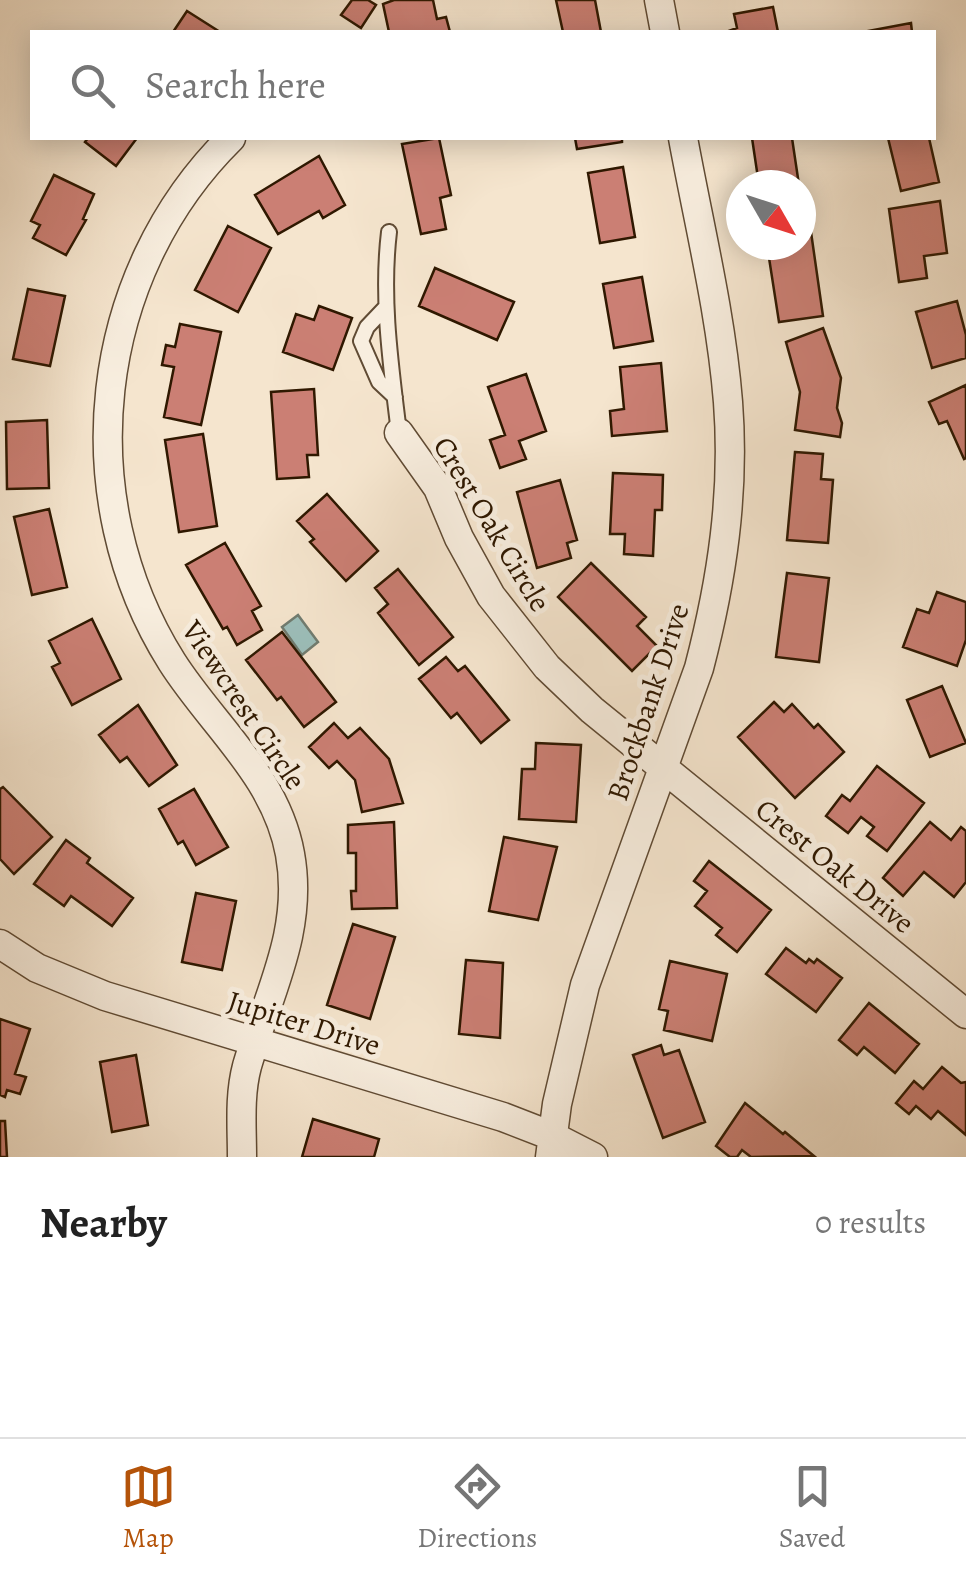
<!DOCTYPE html>
<style>
:root{--surface:#fff;--page:#f2f2f2;--text:#222;--muted:#767676;--line:#e0e0e0;--accent:#b45309}
body{margin:0;font-family:Alegreya,serif;background:var(--page);color:var(--text)}
.compass{position:absolute;left:726px;top:170px;width:90px;height:90px;border-radius:50%;background:var(--surface);box-shadow:0 5px 25px #0003;rotate:129deg}
.list{margin:0;padding:0;list-style:none}
h2{display:flex;justify-content:space-between;align-items:center;height:130px;margin:0;padding:0 40px;font-size:42px}
h2 small{font-size:32px;font-weight:400;color:var(--muted)}
.icon{flex:none;width:55px;height:55px;fill:none;stroke:currentColor;stroke-width:2;stroke-linecap:round;stroke-linejoin:round}
.map{position:relative;flex:none;width:966px;height:1157px;overflow:hidden}
.search{position:absolute;background:var(--surface);box-shadow:0 5px 25px #0003;left:30px;right:30px;top:30px;height:110px;display:flex;align-items:center;gap:25px;box-sizing:border-box;padding:0 35px;border-radius:0px;color:var(--muted);font-size:38px}
.sheet{height:280px;background:var(--surface)}
nav{display:flex;justify-content:space-around;align-items:center;box-sizing:border-box;height:140px;border-top:2px solid var(--line);background:var(--surface);font-size:28px;color:var(--muted)}
nav a{display:grid;justify-items:center;gap:5px}
nav .on{color:var(--accent)}
.map>svg:first-child{display:block}
</style>
<div class="map">
<svg width="966" height="1157" viewBox="0 0 966 1157">
<rect width="100%" height="100%" fill="#f5e5ce"/>
<filter id="stains"><feTurbulence type="fractalNoise" baseFrequency=".002" numOctaves="4"/><feColorMatrix values="0 0 0 0 .2 0 0 0 0 .09 0 0 0 0 .02 0 0 0 .5 -.17"/></filter>
<radialGradient id="worn" r=".72"><stop offset=".6" stop-color="#630" stop-opacity="0"/><stop offset="1" stop-color="#630" stop-opacity=".3"/></radialGradient>
<!-- water -->
<path fill="#9cbfbb" stroke="#707c70" stroke-width="2.5" d="M298,615L318,642L302,655L282,627Z"/>
<!-- building -->
<path fill="#cb7f74" stroke="#2f1800" stroke-width="2.5" d="M352,0H368L376,5L361,28L341,15Z
M394,0H433L437,19L446,17L450,32H389L383,4Z
M556,0H595L601,32H563Z
M773,7L778,32H726L737,28L734,14Z
M187,11L220,32H173Z
M911,23L912,32H863Z
M88,138H137L116,166L85,142Z
M439,138L451,195L440,198L446,229L421,234L402,144Z
M575,138H622V142L577,149Z
M752,138H792L799,185H759Z
M888,138H929L939,182L901,191Z
M319,156L345,205L323,218L319,211L278,234L255,195Z
M623,167L635,237L600,243L588,173Z
M54,175L94,194L83,219L86,220L66,255L33,238L40,225L31,221Z
M940,201L947,253L924,256L927,278L899,282L889,209Z
M228,226L271,248L238,312L195,290Z
M811,232L823,316L779,322L767,245H801V234Z
M435,268L514,302L497,340L419,306Z
M642,277L653,341L614,348L603,284Z
M28,289L65,296L50,366L13,359Z
M957,301L966,335V358L932,368L916,312Z
M319,306L352,318L333,370L283,352L296,314L314,320Z
M180,324L221,332L201,425L164,417L174,367L162,365L166,345L175,347Z
M823,328L841,378L837,408L842,423L840,437L795,430L800,392L786,342Z
M661,363L667,431L612,436L610,411L624,409L620,367Z
M526,374L546,431L519,441L526,459L500,468L490,440L505,435L488,387Z
M966,385V458L964,459L947,421L939,424L929,402Z
M314,389L318,455H307L309,477L277,479L271,392Z
M47,420L49,488L7,489L6,422Z
M203,434L217,526L179,532L165,440Z
M795,452L823,454L821,479L833,480L828,543L787,540Z
M613,473L663,475L662,510H655L653,556L624,554L625,534H610Z
M560,480L577,540L567,543L571,558L537,568L517,492Z
M327,494L378,551L346,581L310,542L314,539L297,521Z
M49,509L67,587L32,595L14,517Z
M225,543L261,606L252,611L262,630L237,645L227,627L223,629L186,565Z
M591,563L646,617L637,626L657,646L632,671L558,597Z
M398,569L453,637L419,665L378,613L388,604L375,588Z
M787,573L829,578L819,662L776,657Z
M937,592L966,602V640L957,666L903,647L917,609L929,613Z
M92,619L121,679L72,705L52,667L60,663L49,641Z
M282,632L336,702L304,727L281,697L277,700L246,660Z
M446,657L458,671L465,666L509,720L481,743L457,713L451,718L419,679Z
M942,686L966,743L930,757L907,700Z
M774,702L784,712L792,704L814,728L818,724L844,752L795,798L738,737Z
M138,705L177,765L149,786L127,757L120,762L99,735Z
M334,723L348,738L360,728L389,759L403,803L362,812L355,780L337,761L329,768L309,747Z
M536,743L581,745L576,822L519,819L522,769H535Z
M877,766L924,803L887,851L867,836L874,827L861,817L848,833L826,816L842,795L850,801Z
M3,787L52,837L14,874L0,859V789Z
M194,789L228,847L196,865L183,841L178,844L159,809Z
M394,822L397,908L352,909L351,891H356V853H348V825Z
M930,822L951,840L961,827L966,831V882L954,897L924,872L903,896L883,878Z
M504,837L557,847L538,920L489,911Z
M66,840L90,858L87,863L133,898L112,926L71,896L64,906L34,884Z
M709,861L771,910L737,952L716,935L722,928L695,906L707,891L694,881Z
M196,893L236,901L222,970L182,962Z
M353,924L395,937L370,1019L327,1005Z
M786,948L806,963L809,959L814,963L817,959L842,978L816,1012L766,974Z
M466,960L503,963L500,1038L459,1034Z
M670,961L727,974L712,1041L664,1030L668,1011L659,1009Z
M869,1003L919,1044L895,1073L864,1047L857,1055L839,1040Z
M0,1019L30,1029L15,1074L26,1077L20,1094L7,1090L5,1097L0,1095Z
M661,1045L664,1055L679,1050L705,1122L663,1138L633,1055Z
M136,1055L148,1125L112,1132L100,1062Z
M942,1067L961,1083L966,1082V1135L938,1111L931,1119L916,1106L909,1114L896,1103L914,1081L923,1089Z
M745,1103L783,1134L785,1132L814,1156L751,1157L742,1150L737,1157H730L716,1146Z
M313,1119L379,1139L374,1157H302Z
M0,1121H5L7,1157H0Z"/>
<g fill="none" stroke-linecap="round" stroke-linejoin="round">
<defs>
<path id="service" d="M389,232C381,299 391,366 399,433
M386,307L367,327L361,341L379,382L395,397"/>
<path id="minor" d="M659,0L665,32
M231,138C92,275 68,497 172,662C212,725 276,776 290,854C304,931 268,994 247,1066C239,1096 242,1127 242,1157
M399,433L438,488L459,538L491,596L547,667L592,710L966,1014
M0,944L37,968L105,996L503,1117L552,1136L593,1157
M550,1157L557,1104L585,985L699,668C722,580 735,493 728,402C721,314 699,225 683,138"/>
</defs>
<!-- service casing -->
<use href="#service" stroke="#604b34" stroke-width="18"/>
<!-- minor casing -->
<use href="#minor" stroke="#604b34" stroke-width="31"/>
<!-- service -->
<use href="#service" stroke="#f8eedf" stroke-width="14"/>
<!-- minor -->
<use href="#minor" stroke="#f8eedf" stroke-width="28"/>
</g>
<g text-anchor="middle" stroke-width="10" stroke-linejoin="round" paint-order="stroke">
<!-- street labels -->
<g font-size="30" fill="#2f1800" stroke="#f8eedf">
<text transform="translate(492 524) rotate(59)" y="10">Crest Oak Circle</text>
<text transform="translate(648 702) rotate(-72)" y="10">Brockbank Drive</text>
<text transform="translate(244 705) rotate(56)" y="10">Viewcrest Circle</text>
<text transform="translate(835 866) rotate(39)" y="10">Crest Oak Drive</text>
<text transform="translate(304 1023) rotate(17)" y="10">Jupiter Drive</text>
</g>
</g>
<rect width="100%" height="100%" filter="url(#stains)"/>
<rect width="100%" height="100%" fill="url(#worn)"/>
</svg>
<svg class="compass" viewBox="-18 -18 36 36"><path d="M0-13l5 13h-10z" fill="#e53935"/><path d="M0 13l5-13h-10z" fill="#767676"/></svg>
<div class="search"><svg class="icon" aria-label="search" viewBox="0 0 24 24"><circle cx="10" cy="10" r="6"/><path d="M15 15l6 6"/></svg>Search here</div>
</div>
<section class="sheet">
<h2>Nearby<small>0 results</small></h2>
<ul class="list">
</ul>
</section>
<nav>
<a class="on"><svg class="icon" aria-label="map" viewBox="0 0 24 24"><path d="M3 6l6-2 6 2 6-2v14l-6 2-6-2-6 2zM9 4v14M15 6v14"/></svg>Map</a>
<a><svg class="icon" aria-label="directions" viewBox="0 0 24 24"><path d="M12 3l9 9-9 9-9-9zM9 14v-3h6M13 9l2 2-2 2"/></svg>Directions</a>
<a><svg class="icon" aria-label="saved" viewBox="0 0 24 24"><path d="M7 4h10v16l-5-4-5 4z"/></svg>Saved</a>
</nav>
